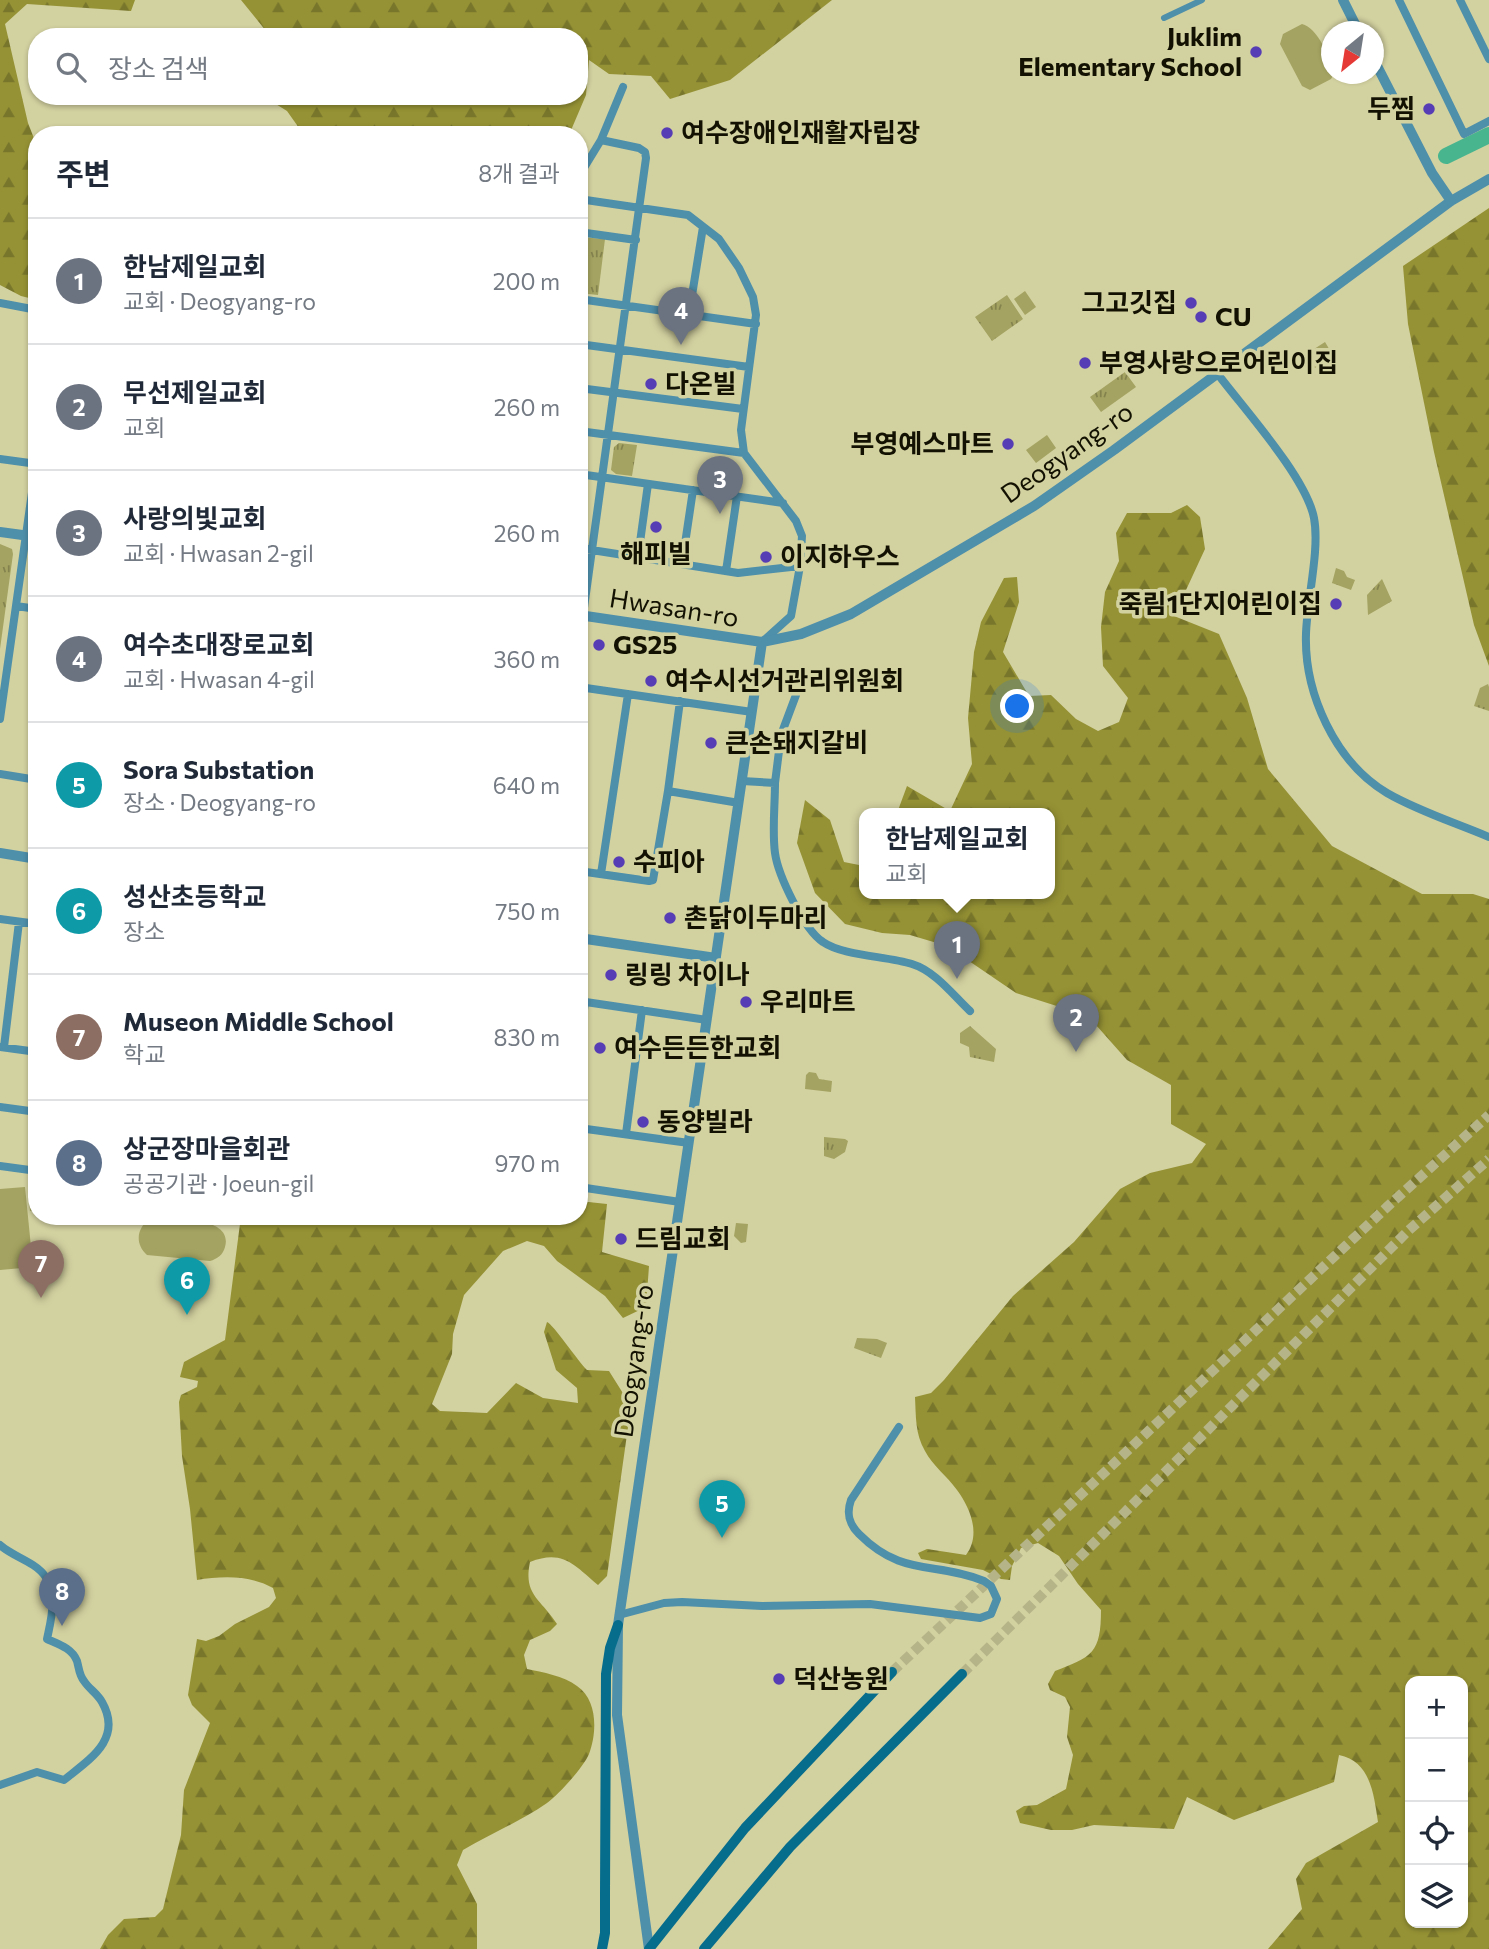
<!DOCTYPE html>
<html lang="ko">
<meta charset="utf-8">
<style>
:root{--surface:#fff;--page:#f2f2f3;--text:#1f2937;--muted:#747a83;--line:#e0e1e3;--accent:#573db5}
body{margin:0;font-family:Commissioner,"Noto Sans KR",sans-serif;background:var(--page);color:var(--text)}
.controls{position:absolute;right:21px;bottom:21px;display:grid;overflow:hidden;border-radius:14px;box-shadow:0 2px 5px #0004}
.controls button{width:63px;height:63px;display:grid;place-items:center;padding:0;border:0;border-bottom:2px solid var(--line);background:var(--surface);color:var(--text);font:35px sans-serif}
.compass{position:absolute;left:1321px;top:21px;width:63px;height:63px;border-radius:50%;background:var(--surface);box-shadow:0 2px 5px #0004;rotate:210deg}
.you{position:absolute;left:1018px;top:707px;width:24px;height:24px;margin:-18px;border:5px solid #fff;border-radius:50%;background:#1a73e8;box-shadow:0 0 0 10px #1a73e833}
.badge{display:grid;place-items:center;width:46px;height:46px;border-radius:50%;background:var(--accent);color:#fff;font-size:23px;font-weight:700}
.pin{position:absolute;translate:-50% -58px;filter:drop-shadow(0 2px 4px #0008)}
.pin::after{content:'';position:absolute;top:37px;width:24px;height:21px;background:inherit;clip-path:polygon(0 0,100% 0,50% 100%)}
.popup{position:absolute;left:859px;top:808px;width:196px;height:91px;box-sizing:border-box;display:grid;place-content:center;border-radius:14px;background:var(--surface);filter:drop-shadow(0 2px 5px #0005);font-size:23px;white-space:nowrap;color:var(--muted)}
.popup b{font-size:26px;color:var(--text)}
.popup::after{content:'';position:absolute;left:50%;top:100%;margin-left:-14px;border:14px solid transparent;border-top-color:var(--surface)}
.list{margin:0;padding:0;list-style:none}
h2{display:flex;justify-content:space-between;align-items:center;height:91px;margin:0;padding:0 28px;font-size:30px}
h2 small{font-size:23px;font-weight:400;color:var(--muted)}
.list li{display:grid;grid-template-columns:46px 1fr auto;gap:21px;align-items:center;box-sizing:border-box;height:126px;padding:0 28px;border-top:2px solid var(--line)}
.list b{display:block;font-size:26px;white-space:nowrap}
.list p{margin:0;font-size:23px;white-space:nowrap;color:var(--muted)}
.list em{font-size:23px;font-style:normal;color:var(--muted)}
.icon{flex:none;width:38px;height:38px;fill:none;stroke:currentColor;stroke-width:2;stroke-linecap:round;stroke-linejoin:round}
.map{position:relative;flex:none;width:1489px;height:1949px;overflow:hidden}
.search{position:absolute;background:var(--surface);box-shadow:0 2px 5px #0004;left:28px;top:28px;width:560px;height:77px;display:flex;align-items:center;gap:18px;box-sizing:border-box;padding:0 24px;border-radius:28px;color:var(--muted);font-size:26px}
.panel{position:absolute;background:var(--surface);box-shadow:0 2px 5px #0004;left:28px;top:126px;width:560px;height:1099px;border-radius:28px}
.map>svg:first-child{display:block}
</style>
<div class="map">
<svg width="1489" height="1949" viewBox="0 0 1489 1949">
<defs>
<pattern id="grass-tufts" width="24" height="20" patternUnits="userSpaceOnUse" patternTransform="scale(1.75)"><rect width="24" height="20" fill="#a4a361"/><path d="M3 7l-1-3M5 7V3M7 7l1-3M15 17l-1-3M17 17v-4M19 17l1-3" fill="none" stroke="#84834e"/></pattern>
<pattern id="forest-firs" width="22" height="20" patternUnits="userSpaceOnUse" patternTransform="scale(1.75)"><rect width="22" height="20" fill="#959235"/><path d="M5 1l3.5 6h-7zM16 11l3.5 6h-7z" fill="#78762b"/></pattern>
</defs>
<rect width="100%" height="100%" fill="#d2d1a0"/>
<!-- grass -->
<path fill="url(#grass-tufts)" d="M579,237L605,239L598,295L579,293Z
M1007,295L1023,319L992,341L975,317Z
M1325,342L1334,357L1330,365L1314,368L1311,351Z
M1125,372L1136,387L1101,412L1090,397Z
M619,443L637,445L632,476L616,474L611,470L614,447Z
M0,544L12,549L13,554L0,649Z
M1336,568L1344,571L1347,577L1355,580L1351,590L1332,583Z
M1382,579L1392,601L1368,615L1367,595Z
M1488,684L1489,687V711L1474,706L1480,688Z
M970,1026L996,1049L994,1062L970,1057L969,1047L960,1043V1033Z
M809,1072L816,1073L819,1079L832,1081L831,1092L805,1089L806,1075Z
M824,1137L845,1139L848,1141L845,1152L834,1159L824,1156Z
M736,1223L748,1224L746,1242L741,1243L734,1236Z
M857,1338L877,1339L887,1343L881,1358L854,1348Z"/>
<!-- forest -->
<path fill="url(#forest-firs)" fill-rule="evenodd" d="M0,0H135L131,11L27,4L5,24L28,123L37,146V300L21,296L0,285Z
M241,0H832L730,80L670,99L651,76L609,74L589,60L586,95L569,135H304L287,111L271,101L269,96H579V37H265L266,31Z
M1489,208V666L1474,625L1434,452L1408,324L1403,266Z
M1187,505L1200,517L1205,549L1174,616L1219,634L1247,698L1268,769L1332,846L1422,894H1473L1489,899V1949H1268L1302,1909L1296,1879L1306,1863L1378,1822C1374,1796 1371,1761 1339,1755L1334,1782L1234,1820L1187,1797L1174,1829L1094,1825L1072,1830H1051L1020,1823L1016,1811L1024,1806L1037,1805L1066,1789L1073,1755L1067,1737L1070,1707L1065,1697L1050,1690L1048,1684L1055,1671C1092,1657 1101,1653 1101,1610L1078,1584L1059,1556L1038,1543L1021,1548L1012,1566L1010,1580L1001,1579L983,1570L921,1559L918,1553L927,1549L966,1555C981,1535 971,1509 957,1490C947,1476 933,1466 925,1451C915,1434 916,1416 915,1397L931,1393L944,1380L1013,1296L1074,1242L1120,1189L1150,1173L1192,1163L1206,1144L1171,1124V1085L1127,1060L1088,1016L1016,993L947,946L910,935L882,933L845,924L815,893L797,843L805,800L830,820L844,862L864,866V893H1050V813H897L907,786L950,811L972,764L968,718L974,652L981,622L1004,578L1017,577L1019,602L1003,652L1029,696L1051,695L1076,719L1098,731L1119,722L1128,698L1103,666L1101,627L1105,592L1119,561L1116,533L1127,513H1171ZM1463,1681V1923H1410V1681Z
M579,1201L607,1204L602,1252L649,1266L646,1307L623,1318L605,1296L557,1261L544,1246L527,1241L503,1251L464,1295L453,1334L452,1354L432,1404L440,1411L487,1413L516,1383L543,1398L578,1403L577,1388L556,1370L544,1332L547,1322C553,1324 578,1361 587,1370L609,1371L631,1406L607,1576L598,1585C574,1565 563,1549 530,1562C523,1595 541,1599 557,1624L550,1631L530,1640L524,1655L527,1669C542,1672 564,1676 577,1686C598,1700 597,1733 589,1754C583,1768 559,1794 547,1803C521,1821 490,1834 463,1850L457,1865L477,1904V1949H100L108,1935L124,1919L155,1917L163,1909L181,1835L184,1790L210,1723L192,1705L188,1695L197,1639L206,1641L219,1636L235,1624L269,1607L276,1598L273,1588C250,1575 222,1576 197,1580L190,1509L182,1456L179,1402L181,1395L197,1387L198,1381L180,1377L184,1362L225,1340L241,1216H579Z"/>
<!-- garden -->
<path fill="#a4a361" d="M1302,24C1317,27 1332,59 1332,74H1334L1331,79L1310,90L1302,86L1280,44L1283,34Z
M1025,291L1036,307L1025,315L1014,299Z
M1047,435L1056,448L1036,463L1026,450Z
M37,1184V1210L30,1211L28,1185Z
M25,1187L33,1267L0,1270V1189Z
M151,1218C170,1219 234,1215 225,1247C223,1255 217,1259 210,1261L147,1255C134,1243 137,1227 151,1218Z"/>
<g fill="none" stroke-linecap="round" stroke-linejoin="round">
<!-- river -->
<path stroke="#48b58f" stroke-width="16" d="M1446,156L1489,135"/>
<!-- secondary-tunnel -->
<path stroke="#b5b488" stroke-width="10" stroke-dasharray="10 5" stroke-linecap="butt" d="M892,1672L1387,1207L1489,1115
M962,1674L1408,1231L1489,1159"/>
<!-- pedestrian -->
<path stroke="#4e8faa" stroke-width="6" d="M1164,18L1202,0"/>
<!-- minor -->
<path stroke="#4e8faa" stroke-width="8" d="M1399,0L1464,134L1489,121
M1460,0L1489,59
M579,176L601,140
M579,199L688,215L719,239L739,268L753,297L756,315L741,430L744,453L796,521L802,536L800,566L791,616L762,642
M579,232L636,240
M579,299L756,324
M0,303L37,310
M689,314L703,227
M579,344L749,367
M1217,373C1244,409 1306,477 1314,518C1320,550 1307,599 1306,634C1304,693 1335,762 1387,793C1418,811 1456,823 1489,837
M579,388L743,409
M579,431L744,453
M0,459L37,464
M579,474L783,503
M579,548L738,573L800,566
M638,557L648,484
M682,564L693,490
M726,571L737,496
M16,606L37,609
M579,644L646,158L645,152L639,148L601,140L623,87
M579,687L752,712
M0,719L37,457
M0,774L37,780
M742,781L775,783C775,806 772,831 775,853C778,875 804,930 823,942C843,956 887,956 912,964C935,971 953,995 970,1011
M775,783L781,735L796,695
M668,791L680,701
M579,871L649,881L653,880L668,791L739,803
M601,874L628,694
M0,919L37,924
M579,1001L707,1020
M0,1047L37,1052
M4,1047L19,922
M579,1049L585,1002
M0,1107L37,1112
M579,1128L689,1143
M626,1134L642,1010
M0,1166L37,1171
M579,1187L680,1202
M0,1545C9,1553 22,1558 33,1565C61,1583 53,1611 47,1639C58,1644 72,1648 77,1661C79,1668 79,1675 84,1681C89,1689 97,1693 102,1702C123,1739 90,1759 64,1780L37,1772L0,1785
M619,1615L664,1603L682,1602L762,1606L870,1604L980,1618L991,1614L997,1599L991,1586L984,1581C935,1561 903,1578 859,1534C849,1524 846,1514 851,1500L899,1427"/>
<!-- tertiary -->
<path stroke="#4e8faa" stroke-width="10" d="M1343,0L1359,32
M1374,60L1432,173L1451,201
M0,532L37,537
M579,615L762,642L801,634L851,614L1034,506L1114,450L1451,201L1489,179
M0,853L37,859
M579,938L716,958
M649,1949L617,1715L618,1625L762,642"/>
<!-- secondary -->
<path stroke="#076d8d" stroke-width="10" d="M602,1949L605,1933V1894L606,1674L610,1648L618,1625
M649,1949L745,1828L892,1672
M704,1949L790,1847L962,1674"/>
</g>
<!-- markers -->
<g fill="#573db5" stroke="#d2d1a0" stroke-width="2.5">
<circle cx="1256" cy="52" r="7"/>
<circle cx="1429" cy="109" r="7"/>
<circle cx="667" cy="133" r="7"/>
<circle cx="1191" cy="303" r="7"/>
<circle cx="1201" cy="317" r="7"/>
<circle cx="1085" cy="363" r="7"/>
<circle cx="651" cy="384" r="7"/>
<circle cx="1008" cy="444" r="7"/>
<circle cx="656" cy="527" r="7"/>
<circle cx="766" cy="557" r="7"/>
<circle cx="1336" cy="604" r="7"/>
<circle cx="599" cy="645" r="7"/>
<circle cx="651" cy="681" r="7"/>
<circle cx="711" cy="743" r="7"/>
<circle cx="619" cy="862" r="7"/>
<circle cx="670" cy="918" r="7"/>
<circle cx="611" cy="975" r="7"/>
<circle cx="746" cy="1002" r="7"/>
<circle cx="600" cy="1048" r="7"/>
<circle cx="643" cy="1122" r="7"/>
<circle cx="621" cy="1239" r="7"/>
<circle cx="779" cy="1679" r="7"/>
</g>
<g text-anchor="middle" stroke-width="7" stroke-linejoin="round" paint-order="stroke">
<!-- poi labels -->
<g font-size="26" font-weight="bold" fill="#131202" stroke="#d2d1a0" text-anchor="start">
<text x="1242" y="46" text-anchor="end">Juklim<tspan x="1242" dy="30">Elementary School</tspan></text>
<text x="1415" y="118" text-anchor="end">두찜</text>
<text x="681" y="142">여수장애인재활자립장</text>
<text x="1177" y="312" text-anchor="end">그고깃집</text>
<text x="1215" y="326">CU</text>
<text x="1099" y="372">부영사랑으로어린이집</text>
<text x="665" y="393">다온빌</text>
<text x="994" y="453" text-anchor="end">부영예스마트</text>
<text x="656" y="563" text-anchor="middle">해피빌</text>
<text x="780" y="566">이지하우스</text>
<text x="1322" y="613" text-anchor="end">죽림1단지어린이집</text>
<text x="613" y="654">GS25</text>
<text x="665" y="690">여수시선거관리위원회</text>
<text x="725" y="752">큰손돼지갈비</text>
<text x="633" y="871">수피아</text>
<text x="684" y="927">촌닭이두마리</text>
<text x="625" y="984">링링 차이나</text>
<text x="760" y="1011">우리마트</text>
<text x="614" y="1057">여수든든한교회</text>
<text x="657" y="1131">동양빌라</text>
<text x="635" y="1248">드림교회</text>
<text x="793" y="1688">덕산농원</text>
</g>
<!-- street labels -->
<g font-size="26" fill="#131202" stroke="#d2d1a0">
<text transform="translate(1067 453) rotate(-35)" y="9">Deogyang-ro</text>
<text transform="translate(674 608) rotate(9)" y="9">Hwasan-ro</text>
<text transform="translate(634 1361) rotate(-82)" y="9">Deogyang-ro</text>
</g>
</g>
</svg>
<div class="controls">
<button>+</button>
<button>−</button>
<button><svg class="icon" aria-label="locate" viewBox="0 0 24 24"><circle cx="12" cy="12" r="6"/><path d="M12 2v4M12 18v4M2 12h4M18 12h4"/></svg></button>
<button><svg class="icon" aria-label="layers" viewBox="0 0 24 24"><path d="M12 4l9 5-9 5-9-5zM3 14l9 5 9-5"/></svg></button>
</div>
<svg class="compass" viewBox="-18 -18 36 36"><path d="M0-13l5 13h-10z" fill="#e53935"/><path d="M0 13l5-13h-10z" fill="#747a83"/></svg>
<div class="you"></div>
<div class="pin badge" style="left:957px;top:979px;background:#6b7280">1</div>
<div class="popup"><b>한남제일교회</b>교회</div>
<div class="pin badge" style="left:1076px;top:1052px;background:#6b7280">2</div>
<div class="pin badge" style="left:720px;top:514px;background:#6b7280">3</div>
<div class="pin badge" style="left:681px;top:345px;background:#6b7280">4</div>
<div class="pin badge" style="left:722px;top:1538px;background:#0f9aa8">5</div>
<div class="pin badge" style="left:187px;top:1315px;background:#0f9aa8">6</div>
<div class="pin badge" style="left:41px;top:1298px;background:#8d6e63">7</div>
<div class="pin badge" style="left:62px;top:1626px;background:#5c6f8a">8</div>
<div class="search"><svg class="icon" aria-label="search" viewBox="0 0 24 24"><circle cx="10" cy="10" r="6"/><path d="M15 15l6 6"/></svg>장소 검색</div>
<section class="panel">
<h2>주변<small>8개 결과</small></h2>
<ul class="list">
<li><span class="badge" style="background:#6b7280">1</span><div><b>한남제일교회</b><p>교회 · Deogyang-ro</p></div><em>200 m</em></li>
<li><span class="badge" style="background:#6b7280">2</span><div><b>무선제일교회</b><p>교회</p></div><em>260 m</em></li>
<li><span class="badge" style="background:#6b7280">3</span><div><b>사랑의빛교회</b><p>교회 · Hwasan 2-gil</p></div><em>260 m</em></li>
<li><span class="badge" style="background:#6b7280">4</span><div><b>여수초대장로교회</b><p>교회 · Hwasan 4-gil</p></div><em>360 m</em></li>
<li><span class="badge" style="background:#0f9aa8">5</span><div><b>Sora Substation</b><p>장소 · Deogyang-ro</p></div><em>640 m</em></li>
<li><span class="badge" style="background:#0f9aa8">6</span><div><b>성산초등학교</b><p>장소</p></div><em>750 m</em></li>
<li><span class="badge" style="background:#8d6e63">7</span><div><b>Museon Middle School</b><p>학교</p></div><em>830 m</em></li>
<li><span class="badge" style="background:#5c6f8a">8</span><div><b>상군장마을회관</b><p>공공기관 · Joeun-gil</p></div><em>970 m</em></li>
</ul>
</section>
</div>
